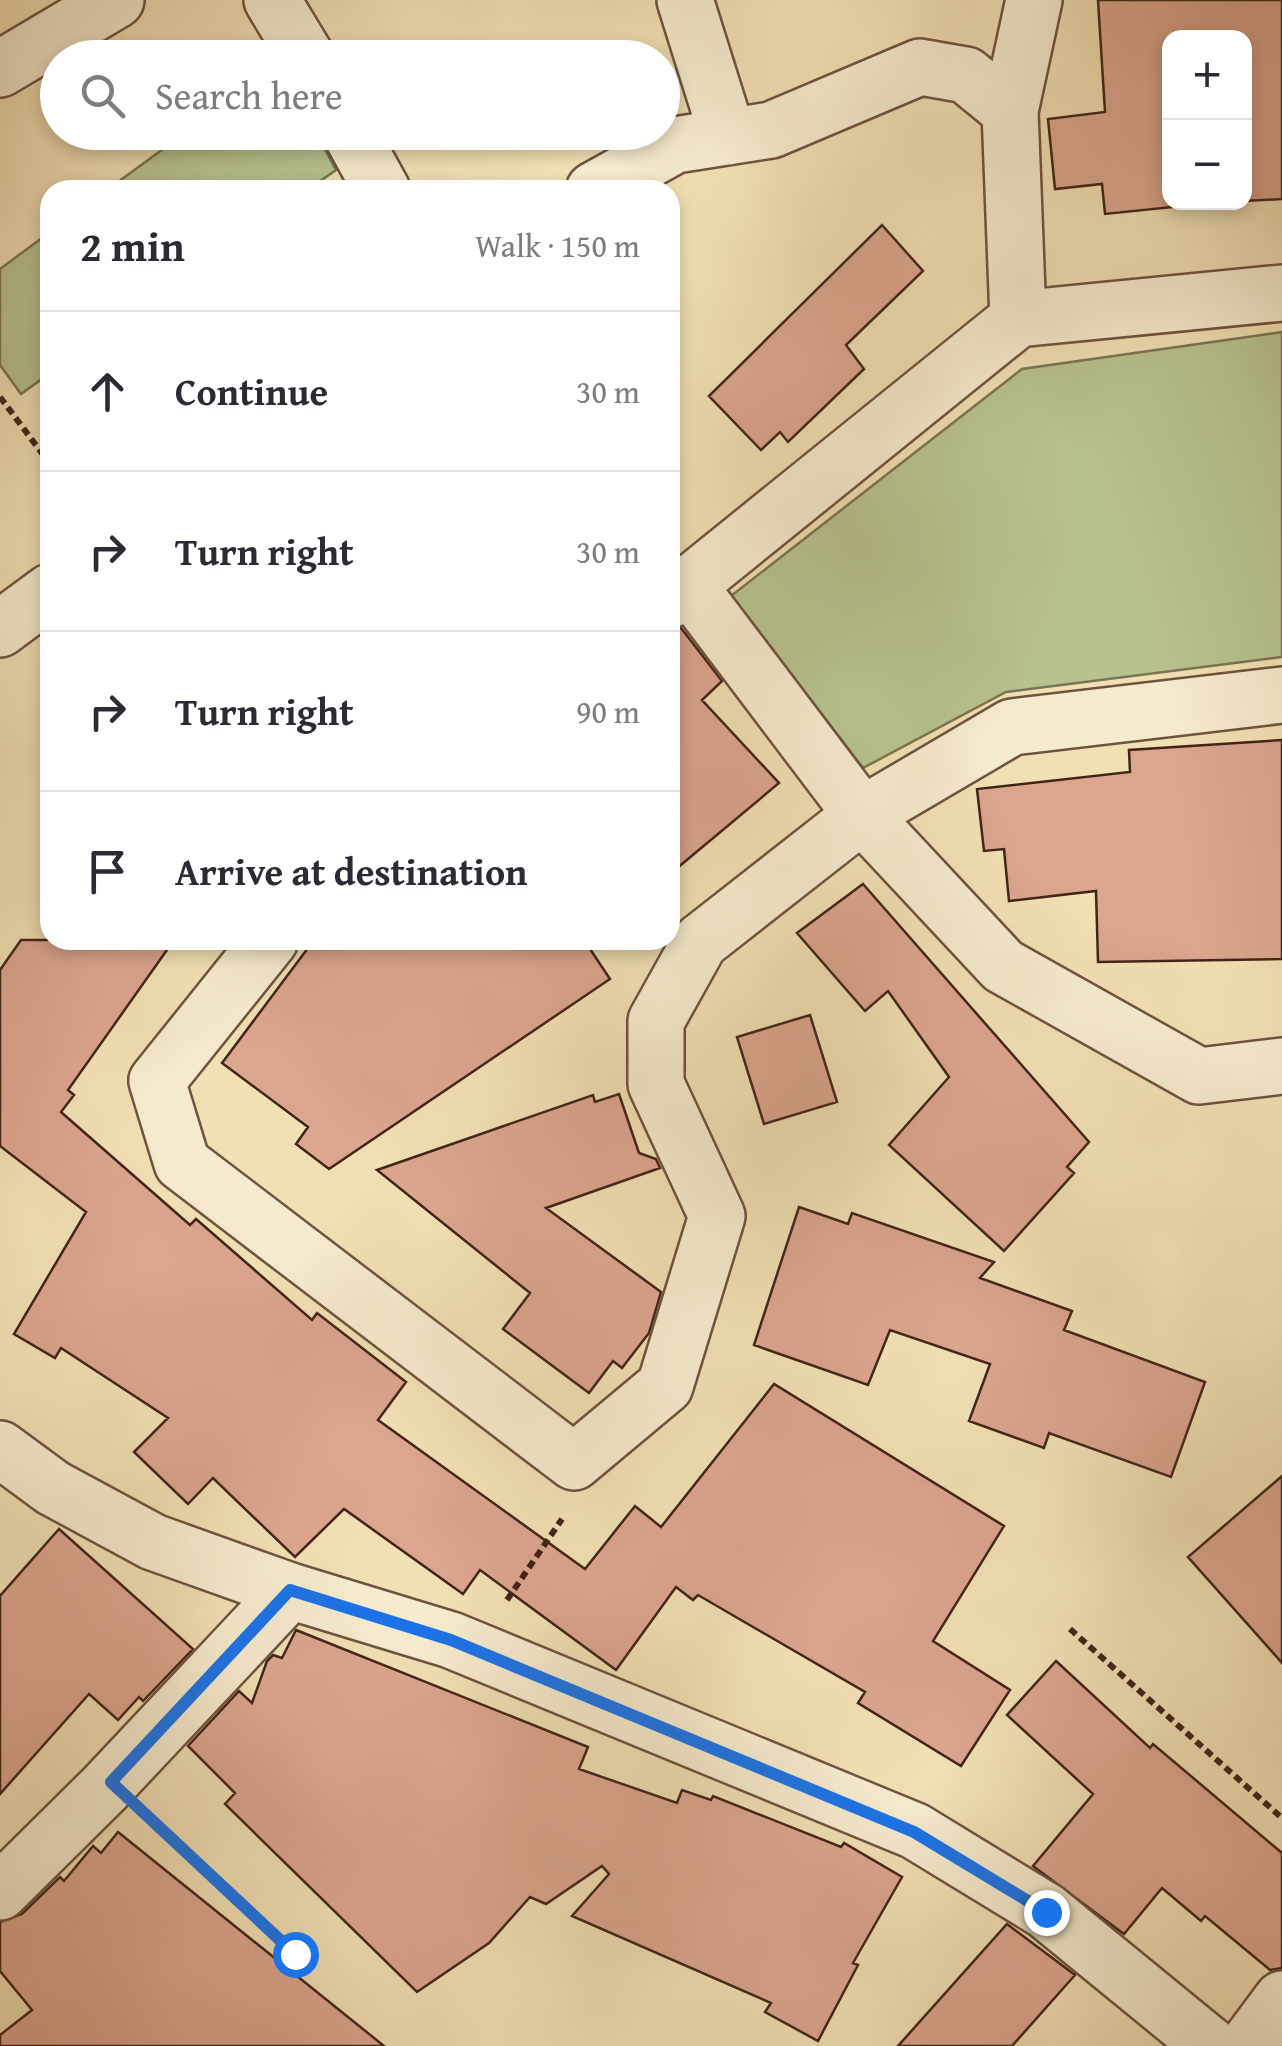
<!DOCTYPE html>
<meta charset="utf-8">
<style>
:root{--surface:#fff;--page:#f2f2f3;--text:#2b2b33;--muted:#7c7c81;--line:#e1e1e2}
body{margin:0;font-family:"Gentium Book Plus",serif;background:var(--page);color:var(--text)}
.controls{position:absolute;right:30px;top:30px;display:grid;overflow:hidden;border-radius:20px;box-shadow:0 5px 15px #0003}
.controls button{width:90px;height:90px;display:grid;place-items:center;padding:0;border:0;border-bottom:2px solid var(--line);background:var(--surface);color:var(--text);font:50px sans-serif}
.stop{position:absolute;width:30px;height:30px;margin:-22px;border:8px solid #1a73e8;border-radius:50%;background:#fff}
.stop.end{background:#1a73e8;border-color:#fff;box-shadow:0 2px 10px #0008}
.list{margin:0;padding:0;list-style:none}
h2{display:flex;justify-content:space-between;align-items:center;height:130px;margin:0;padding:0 40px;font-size:42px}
h2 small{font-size:32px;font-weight:400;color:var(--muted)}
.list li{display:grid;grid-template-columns:65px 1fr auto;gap:30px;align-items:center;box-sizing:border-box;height:160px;padding:0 40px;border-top:2px solid var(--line)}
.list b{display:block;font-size:38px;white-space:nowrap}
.list em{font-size:32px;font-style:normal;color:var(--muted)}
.icon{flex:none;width:55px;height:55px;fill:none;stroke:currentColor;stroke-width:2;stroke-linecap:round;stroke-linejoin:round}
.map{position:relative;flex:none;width:1282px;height:2046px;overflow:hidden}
.search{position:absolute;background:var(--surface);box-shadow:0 5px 15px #0003;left:40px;top:40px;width:640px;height:110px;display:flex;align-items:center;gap:25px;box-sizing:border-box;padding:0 35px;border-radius:55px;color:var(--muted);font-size:38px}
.panel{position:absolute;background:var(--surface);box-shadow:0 5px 15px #0003;left:40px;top:180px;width:640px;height:770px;border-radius:30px}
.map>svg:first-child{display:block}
</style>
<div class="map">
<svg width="1282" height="2046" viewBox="0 0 1282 2046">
<rect width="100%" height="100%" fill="#f1e0b4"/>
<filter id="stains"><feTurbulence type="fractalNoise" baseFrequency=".002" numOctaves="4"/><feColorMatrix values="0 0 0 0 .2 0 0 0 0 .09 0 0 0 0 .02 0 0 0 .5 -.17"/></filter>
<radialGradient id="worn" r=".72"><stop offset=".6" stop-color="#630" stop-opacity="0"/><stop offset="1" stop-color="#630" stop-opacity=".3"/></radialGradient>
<!-- green -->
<path fill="#b7c38f" stroke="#7c7453" stroke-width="2.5" d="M185,133H316L336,170L307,190H107Z
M50,232V373L21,394L0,365V269Z
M1282,332V657L1006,692L863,768L731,596L1022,369Z"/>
<!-- building -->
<path fill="#dba58e" stroke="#422417" stroke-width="2.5" d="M1098,0H1282V199L1244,201V38H1170V202H1221L1105,214L1102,184L1055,189L1048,119L1105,112Z
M882,225L923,271L846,345L864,369L788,442L780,432L761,450L709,396Z
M681,628L722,681L702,700L779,783L670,874V630Z
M1282,740V959L1098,962L1096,891L1009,901L1004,849L984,851L977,789L1130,772L1129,750Z
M863,884L1089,1142L1067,1167L1074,1173L1004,1251L889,1145L949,1077L888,991L865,1011L797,933Z
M21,940H174L68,1090L74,1095L61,1112L190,1225L196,1219L312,1320L317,1313L406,1382L378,1420L585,1569L635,1506L661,1527L774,1384L1004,1526L933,1641L1010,1690L961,1766L858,1703L865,1692L698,1595L693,1600L676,1587L616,1670L480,1570L463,1594L344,1509L295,1557L213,1478L188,1504L134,1452L168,1418L61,1348L55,1358L14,1334L86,1212L0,1146V970Z
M314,940H584L610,979L329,1169L296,1144L308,1127L222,1063Z
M810,1015L837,1102L764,1124L737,1037Z
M619,1094L639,1153L656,1159L660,1168L546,1208L661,1292L649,1333L622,1368L613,1361L589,1393L503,1329L530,1293L377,1170L593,1095L595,1102Z
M799,1207L848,1224L852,1213L994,1262L980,1278L1072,1311L1064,1330L1205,1382L1171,1477L1049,1433L1044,1448L969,1421L990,1364L890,1330L868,1385L754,1345Z
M1282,1476V1663L1188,1557Z
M59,1529L193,1649L143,1701L139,1697L118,1720L89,1694L0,1794V1596Z
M296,1630L588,1747L579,1769L677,1803L682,1790L711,1800L713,1796L841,1847L844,1843L902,1877L853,1963L858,1965L818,2041L765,2012L771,2003L572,1916L609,1874L602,1866L546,1904L530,1897L489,1943L417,1992L225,1804L235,1793L188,1746L239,1691L252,1703L267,1661L273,1655L282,1658Z
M1056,1661L1150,1748L1153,1744L1282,1853V1968L1270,1970L1205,1916L1201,1921L1162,1888L1124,1934L1033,1866L1093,1794L1007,1715Z
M118,1832L384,2046H0V2035L32,2010L0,1971V1922L22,1914L60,1877L64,1881L93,1846L101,1853Z
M1007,1924L1075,1975L1012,2046H898Z"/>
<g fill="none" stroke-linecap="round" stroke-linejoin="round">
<defs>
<path id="pedestrian" d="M688,585L862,815"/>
<path id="minor" d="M272,0L307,58
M685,0L728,137
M0,69L116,0
M350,132L382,190
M594,190L675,145L771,130L920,67L966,75L1010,111
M1018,319L1010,111L1034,0
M670,600L1018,319L1282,293
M0,629L50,592
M862,815L1003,966L1199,1076L1282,1066
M270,940L157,1081L182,1163L574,1462L665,1386L717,1216L656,1084V1021L700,942L862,815L1012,727L1282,695
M0,1449L53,1488L153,1542L290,1591L451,1640L915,1831L1046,1911L1211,2046
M0,1892L105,1788L290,1591
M1247,2046L1282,1999"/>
</defs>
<!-- pedestrian casing -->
<use href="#pedestrian" stroke="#6e533e" stroke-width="60"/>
<!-- minor casing -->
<use href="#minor" stroke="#6e533e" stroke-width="60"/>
<!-- path -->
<path stroke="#422417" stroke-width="6" stroke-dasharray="8 5" stroke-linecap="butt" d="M0,397L50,464
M507,1600L562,1519
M1070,1629L1282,1818
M153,1822L295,1954"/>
<!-- pedestrian -->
<use href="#pedestrian" stroke="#f6ebce" stroke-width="55"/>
<!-- minor -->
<use href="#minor" stroke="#f6ebce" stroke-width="55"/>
</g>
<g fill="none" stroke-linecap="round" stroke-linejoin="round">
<!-- route -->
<path stroke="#1a73e8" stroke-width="12" d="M295,1954L111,1782L290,1590L451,1640L914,1832L1046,1912"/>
</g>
<rect width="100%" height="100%" filter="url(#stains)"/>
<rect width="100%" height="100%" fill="url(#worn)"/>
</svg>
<div class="controls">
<button>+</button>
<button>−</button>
</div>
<div class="stop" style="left:295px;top:1954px"></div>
<div class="stop end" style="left:1046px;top:1912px"></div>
<div class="search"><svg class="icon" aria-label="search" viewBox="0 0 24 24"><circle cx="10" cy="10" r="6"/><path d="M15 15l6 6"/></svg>Search here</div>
<section class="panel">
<h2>2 min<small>Walk · 150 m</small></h2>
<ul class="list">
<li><svg class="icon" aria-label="ahead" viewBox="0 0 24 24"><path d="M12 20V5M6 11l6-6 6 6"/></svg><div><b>Continue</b></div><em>30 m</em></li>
<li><svg class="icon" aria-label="right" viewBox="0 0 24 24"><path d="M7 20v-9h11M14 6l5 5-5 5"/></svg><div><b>Turn right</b></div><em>30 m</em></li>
<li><svg class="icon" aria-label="right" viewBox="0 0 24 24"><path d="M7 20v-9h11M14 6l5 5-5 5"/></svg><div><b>Turn right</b></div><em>90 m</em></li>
<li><svg class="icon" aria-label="arrive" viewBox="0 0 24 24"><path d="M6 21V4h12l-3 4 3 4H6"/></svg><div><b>Arrive at destination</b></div></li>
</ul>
</section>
</div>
